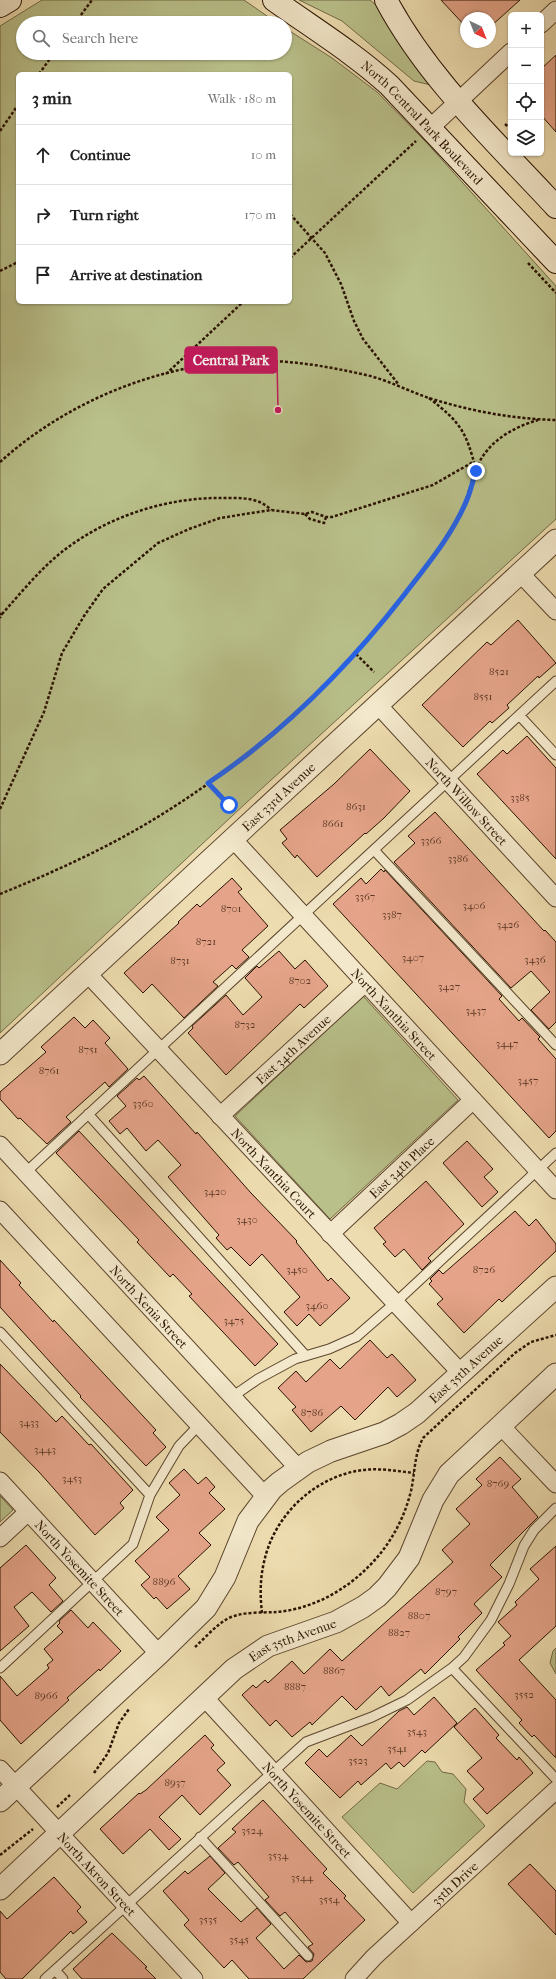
<!DOCTYPE html>
<meta charset="utf-8">
<style>
:root{--surface:#fff;--page:#f2f2f2;--text:#222;--muted:#767676;--line:#e0e0e0}
body{margin:0;font-family:"IM FELL French Canon",serif;background:var(--page);color:var(--text)}
.controls{position:absolute;right:12px;top:12px;display:grid;overflow:hidden;border-radius:6px;box-shadow:0 1px 3px #0004}
.controls button{width:36px;height:36px;display:grid;place-items:center;padding:0;border:0;border-bottom:1px solid var(--line);background:var(--surface);color:var(--text);font:20px sans-serif}
.compass{position:absolute;left:460px;top:12px;width:36px;height:36px;border-radius:50%;background:var(--surface);box-shadow:0 1px 3px #0004;rotate:137deg}
.stop{position:absolute;width:12px;height:12px;margin:-9px;border:3px solid #2563eb;border-radius:50%;background:#fff}
.stop.end{background:#2563eb;border-color:#fff;box-shadow:0 1px 4px #0008}
.list{margin:0;padding:0;list-style:none}
h2{display:flex;justify-content:space-between;align-items:center;height:52px;margin:0;padding:0 16px;font-size:17px}
h2 small{font-size:13px;font-weight:400;color:var(--muted)}
.list li{display:grid;grid-template-columns:26px 1fr auto;gap:12px;align-items:center;box-sizing:border-box;height:60px;padding:0 16px;border-top:1px solid var(--line)}
.list b{display:block;font-size:15px;white-space:nowrap}
.list em{font-size:13px;font-style:normal;color:var(--muted)}
.icon{flex:none;width:22px;height:22px;fill:none;stroke:currentColor;stroke-width:2;stroke-linecap:round;stroke-linejoin:round}
.map{position:relative;flex:none;width:556px;height:1979px;overflow:hidden}
.search{position:absolute;background:var(--surface);box-shadow:0 1px 3px #0004;left:16px;top:16px;width:276px;height:44px;display:flex;align-items:center;gap:10px;box-sizing:border-box;padding:0 14px;border-radius:22px;color:var(--muted);font-size:15px}
.panel{position:absolute;background:var(--surface);box-shadow:0 1px 3px #0004;left:16px;top:72px;width:276px;height:232px;border-radius:6px}
.map>svg:first-child{display:block}
</style>
<div class="map">
<svg width="556" height="1979" viewBox="0 0 556 1979">
<rect width="100%" height="100%" fill="#eddcaf"/>
<filter id="stains"><feTurbulence type="fractalNoise" baseFrequency=".005" numOctaves="4"/><feColorMatrix values="0 0 0 0 .2 0 0 0 0 .09 0 0 0 0 .02 0 0 0 .5 -.17"/></filter>
<radialGradient id="worn" r=".72"><stop offset=".6" stop-color="#630" stop-opacity="0"/><stop offset="1" stop-color="#630" stop-opacity=".3"/></radialGradient>
<!-- green -->
<path fill="#b9c08a" stroke="#726946" fill-rule="evenodd" d="M42,0H244L277,23H23V53H285V28L332,58L377,92L425,141L556,286V519L246,803L0,1033V26ZM18,74H290V302H18Z
M299,0H370L376,5L431,85L414,81L342,21Z
M363,996L458,1100L330,1219L235,1116Z
M0,1496L13,1510L0,1522Z
M556,1648V1674L550,1663L553,1651Z
M427,1761L435,1762L442,1772L453,1774L466,1789L464,1802L485,1826L413,1893L342,1817L380,1783L397,1789Z"/>
<!-- building -->
<path fill="#e5a489" stroke="#2a1201" d="M441,0H520L490,27V18H466V27Z
M556,55V132L541,115V69Z
M518,620L556,663L539,678L538,676L507,705L509,708L492,723L490,721L463,747L422,705L487,642L491,645Z
M527,736L556,768V859L477,774L503,750L507,754Z
M370,749L410,791L384,818L366,834L365,833L317,877L297,855L295,858L282,843L287,839L280,830L334,784Z
M435,812L544,931L545,930L556,942V1022L549,1029L531,1010L550,992L531,971L511,988L394,862L415,843L408,836Z
M381,869L384,872L385,870L502,996L499,999L519,1021L522,1018L540,1037L538,1039L556,1059V1131L549,1138L333,904L361,878L366,884Z
M232,878L242,889L238,892L268,926L242,950L249,957L236,969L232,965L213,982L218,986L184,1018L152,984L143,993L124,973L179,923L178,922L197,904L200,907Z
M279,951L295,969L305,960L328,986L304,1008L300,1004L226,1075L188,1033L193,1028L192,1026L226,995L243,1015L262,997L245,978L257,966L259,968Z
M74,1017L85,1028L93,1020L110,1038L105,1043L128,1069L109,1087L105,1082L66,1117L71,1122L47,1144L20,1118L18,1119L0,1099V1092L46,1052L41,1047Z
M144,1076L196,1134L197,1132L251,1193L297,1241L296,1242L328,1281L331,1278L350,1298L320,1326L309,1314L297,1326L284,1312L300,1297L262,1254L250,1266L231,1247L227,1250L216,1238L219,1235L168,1177L181,1165L158,1140L146,1151L127,1128L120,1134L109,1121L126,1106L117,1096L137,1078L139,1080Z
M79,1131L278,1344L255,1366L189,1296L192,1294L173,1274L170,1277L137,1242L139,1240L56,1153Z
M467,1141L493,1169L484,1177L498,1192L482,1207L443,1163Z
M426,1181L464,1224L428,1258L431,1261L422,1270L404,1249L395,1257L383,1244L386,1242L374,1228Z
M515,1211L529,1226L536,1219L556,1244V1251L502,1302L499,1299L464,1333L437,1304L443,1299L429,1284L432,1281L430,1279L439,1270L443,1274Z
M0,1260L21,1283L19,1285L53,1322L54,1320L156,1430L153,1433L166,1447L146,1466L80,1397L81,1396L0,1307Z
M370,1340L387,1358L392,1354L416,1380L397,1397L388,1387L355,1420L341,1406L311,1432L292,1410L296,1407L278,1388L296,1371L306,1382L330,1359L340,1369Z
M0,1364L56,1422L62,1416L89,1445L91,1444L133,1490L120,1503L124,1508L95,1535L39,1472L0,1432Z
M500,1457L521,1479L512,1487L538,1517L490,1565L502,1577L474,1604L482,1613L458,1637L460,1639L425,1674L421,1669L389,1696L381,1686L356,1710L342,1696L312,1725L310,1722L292,1737L276,1720L270,1726L242,1695L253,1685L256,1688L265,1680L268,1683L292,1661L304,1674L330,1649L342,1661L453,1562L442,1550L470,1524L456,1509L482,1485L476,1479Z
M184,1469L198,1484L206,1477L215,1487L209,1493L225,1509L199,1533L211,1545L178,1576L190,1589L167,1609L156,1597L154,1599L141,1585L150,1577L135,1561L169,1530L156,1517L180,1495L169,1483Z
M26,1545L56,1578L49,1585L63,1601L51,1612L32,1592L14,1607L29,1626L0,1651V1568Z
M556,1546V1626L519,1660L556,1700V1758L534,1735L532,1737L519,1723L522,1720L476,1670L505,1645L503,1643L511,1636L498,1622L517,1605L515,1602L539,1579L530,1569Z
M71,1610L88,1628L93,1622L121,1651L100,1671L99,1669L67,1698L69,1700L21,1744L0,1720V1676L17,1696L49,1668L47,1665L53,1660L44,1649L63,1632L57,1626L60,1623L59,1621Z
M434,1697L457,1723L425,1753L422,1750L404,1767L399,1762L391,1769L386,1763L361,1785L358,1781L340,1798L305,1763L319,1749L327,1757L351,1735L362,1746L399,1711L407,1707L414,1715Z
M475,1708L499,1735L496,1738L517,1760L519,1757L533,1773L487,1814L473,1799L484,1789L467,1771L482,1758L454,1727Z
M205,1735L214,1745L211,1748L225,1763L217,1770L231,1785L200,1815L182,1795L159,1817L181,1839L169,1850L150,1829L123,1854L100,1829L139,1793L140,1794L146,1790Z
M263,1800L327,1869L323,1873L346,1896L344,1898L365,1920L303,1979H249L232,1960L224,1968L184,1925L189,1920L163,1891L185,1871L188,1874L210,1856L225,1873L208,1889L241,1922L257,1908L271,1924L256,1938L284,1969L299,1955L306,1962L312,1961L314,1954L308,1947L313,1944L285,1912L280,1916L265,1900L269,1897L238,1862L234,1865L218,1848L236,1832L232,1829Z
M530,1864L556,1891V1935L508,1884Z
M54,1877L81,1907L77,1911L87,1922L73,1934L71,1931L22,1979H6L0,1972V1911L7,1919Z
M112,1933L147,1967L145,1968L156,1979H82L73,1969Z"/>
<g fill="none" stroke-linecap="round" stroke-linejoin="round">
<defs>
<path id="service" d="M519,715L556,755
M374,850L556,1045
M88,1114L306,1356
M25,1173L556,681
M0,1332L150,1495
M232,1397L258,1379L295,1359L329,1349L356,1337L395,1303L556,1153
M0,1668L133,1544L150,1495L179,1446L199,1425
M452,1668L556,1779
M200,1837L308,1956
M55,1970L63,1979
M45,1979L306,1742L372,1717L407,1700L452,1668L464,1657L491,1620L509,1584L524,1546L534,1530L556,1508"/>
<g id="minor">
<path d="M541,24L556,10"/>
<path d="M430,128L511,52"/>
<path d="M520,573L556,611"/>
<path id="s1" d="M378,705L556,898"/>
<path id="s2" d="M233,839L556,1190"/>
<path id="s3" d="M87,973L461,1373"/>
<path id="s4" d="M220,1116L365,983"/>
<path id="s5" d="M0,1145L298,1468"/>
<path d="M0,1210L266,1497"/>
<path id="s6" d="M330,1234L473,1100"/>
<path d="M500,1425L556,1484"/>
<path id="s7" d="M0,1481L159,1654"/>
<path d="M0,1538L28,1512"/>
<path id="s8" d="M204,1697L411,1923"/>
<path id="s9" d="M0,1769L194,1979"/>
<path id="s10" d="M354,1979L374,1957L556,1790"/>
</g>
<g id="tertiary">
<path id="s11" d="M0,1054L556,540"/>
<path id="s12" d="M0,1801L159,1654L206,1608L225,1577L248,1521L272,1489L280,1482L308,1462L331,1451L384,1433L401,1424L417,1413L556,1287"/>
<path id="s13" d="M0,1889L234,1669L268,1646L336,1622L363,1607L377,1597L387,1587L409,1558L433,1500L449,1474L556,1374"/>
</g>
<g id="secondary">
<path id="s14" d="M274,0C313,28 354,53 389,85L556,262"/>
<path d="M386,0C428,79 496,142 556,207"/>
<path d="M0,6L10,0"/>
</g>
</defs>
<!-- service casing -->
<use href="#service" stroke="#5b442c" stroke-width="11"/>
<!-- minor casing -->
<use href="#minor" stroke="#5b442c" stroke-width="19"/>
<!-- tertiary casing -->
<use href="#tertiary" stroke="#5b442c" stroke-width="23"/>
<!-- secondary casing -->
<use href="#secondary" stroke="#2a1201" stroke-width="24"/>
<!-- path -->
<path stroke="#2a1201" stroke-width="2.5" stroke-dasharray="3 2" stroke-linecap="butt" d="M75,23L92,0
M39,74L54,53
M505,124L511,129
M0,131L18,105
M290,214L325,253L341,284L354,321L363,339L399,385
M290,258L416,141
M528,263L556,293
M0,271L18,262
M166,374L243,302
M429,398C461,423 466,431 476,470
M0,462C72,397 173,358 271,361C303,362 335,368 366,375C388,380 408,391 429,398C470,411 513,419 556,420
M305,514L310,519L324,523L326,517
M0,614H2L0,618
M2,614C21,593 40,569 63,551C107,517 164,498 219,498C237,498 258,496 271,510
M356,654L374,672
M209,783L229,805
M0,809L44,712L62,653L84,616L103,589L158,543L189,529L220,518L271,510L305,514L312,512L326,517H332L433,485L473,462
M0,894C54,872 107,848 156,818C259,755 348,672 419,575C433,557 448,538 459,517C466,502 470,487 475,472C485,443 511,428 538,420
M262,1613C260,1596 260,1579 264,1562C274,1515 315,1476 363,1470C380,1468 397,1471 414,1473
M195,1647C205,1638 215,1626 227,1619C242,1611 261,1613 277,1612C321,1608 361,1581 386,1546C398,1529 406,1511 411,1491C415,1473 414,1455 423,1438L515,1353L531,1342L556,1335
M94,1773L108,1753L119,1723L129,1709
M57,1807L70,1795
M0,1855L33,1829"/>
<!-- service -->
<use href="#service" stroke="#f3e8cb" stroke-width="9"/>
<!-- minor -->
<use href="#minor" stroke="#f3e8cb" stroke-width="17"/>
<!-- tertiary -->
<use href="#tertiary" stroke="#f3e8cb" stroke-width="21"/>
<!-- secondary -->
<use href="#secondary" stroke="#f3e8cb" stroke-width="22"/>
</g>
<g fill="none" stroke-linecap="round" stroke-linejoin="round">
<!-- route -->
<path stroke="#2563eb" stroke-width="5" d="M229,805L208,783C284,732 348,667 404,595C427,565 454,533 468,497C471,489 473,480 476,471"/>
</g>
<g text-anchor="middle" stroke-width="3" stroke-linejoin="round" paint-order="stroke">
<!-- number labels -->
<g font-size="11" fill="#593623">
<text x="499" y="675">8521</text>
<text x="483" y="700">8551</text>
<text x="520" y="801">3385</text>
<text x="356" y="810">8631</text>
<text x="333" y="827">8661</text>
<text x="431" y="844">3366</text>
<text x="458" y="862">3386</text>
<text x="365" y="900">3367</text>
<text x="474" y="909">3406</text>
<text x="231" y="912">8701</text>
<text x="392" y="918">3387</text>
<text x="508" y="928">3426</text>
<text x="206" y="945">8721</text>
<text x="413" y="961">3407</text>
<text x="535" y="963">3436</text>
<text x="180" y="964">8731</text>
<text x="300" y="984">8702</text>
<text x="449" y="990">3427</text>
<text x="476" y="1014">3437</text>
<text x="245" y="1028">8732</text>
<text x="507" y="1047">3447</text>
<text x="88" y="1053">8751</text>
<text x="49" y="1074">8761</text>
<text x="528" y="1084">3457</text>
<text x="143" y="1107">3360</text>
<text x="215" y="1195">3420</text>
<text x="247" y="1223">3430</text>
<text x="297" y="1273">3450</text>
<text x="484" y="1273">8726</text>
<text x="317" y="1309">3460</text>
<text x="234" y="1324">3475</text>
<text x="312" y="1416">8786</text>
<text x="29" y="1426">3433</text>
<text x="45" y="1453">3443</text>
<text x="72" y="1482">3453</text>
<text x="498" y="1487">8769</text>
<text x="164" y="1585">8896</text>
<text x="446" y="1595">8797</text>
<text x="419" y="1619">8807</text>
<text x="399" y="1636">8827</text>
<text x="334" y="1674">8867</text>
<text x="295" y="1690">8887</text>
<text x="524" y="1698">3552</text>
<text x="46" y="1699">8966</text>
<text x="417" y="1735">3543</text>
<text x="397" y="1752">3541</text>
<text x="358" y="1764">3523</text>
<text x="175" y="1786">8937</text>
<text x="252" y="1834">3524</text>
<text x="278" y="1859">3534</text>
<text x="302" y="1881">3544</text>
<text x="329" y="1903">3554</text>
<text x="208" y="1923">3535</text>
<text x="239" y="1943">3545</text>
</g>
<!-- street labels -->
<g font-size="13" fill="#2a1201" stroke="#f3e8cb">
<text dy="5" stroke="none"><textPath href="#s14" startOffset="193">North Central Park Boulevard</textPath></text>
<text dy="5" stroke="none"><textPath href="#s11" startOffset="379">East 33rd Avenue</textPath></text>
<text dy="5" stroke="none"><textPath href="#s1" startOffset="131">North Willow Street</textPath></text>
<text dy="5" stroke="none"><textPath href="#s2" startOffset="238">North Xanthia Street</textPath></text>
<text dy="5" stroke="none"><textPath href="#s4" startOffset="99">East 34th Avenue</textPath></text>
<text dy="5" stroke="none"><textPath href="#s6" startOffset="98">East 34th Place</textPath></text>
<text dy="5" stroke="none"><textPath href="#s3" startOffset="274">North Xanthia Court</textPath></text>
<text dy="5" stroke="none"><textPath href="#s5" startOffset="220">North Xenia Street</textPath></text>
<text dy="5" stroke="none"><textPath href="#s12" startOffset="650">East 35th Avenue</textPath></text>
<text dy="5" stroke="none"><textPath href="#s7" startOffset="118">North Yosemite Street</textPath></text>
<text dy="5" stroke="none"><textPath href="#s13" startOffset="387">East 35th Avenue</textPath></text>
<text dy="5" stroke="none"><textPath href="#s8" startOffset="153">North Yosemite Street</textPath></text>
<text dy="5" stroke="none"><textPath href="#s9" startOffset="143">North Akron Street</textPath></text>
<text dy="5" stroke="none"><textPath href="#s10" startOffset="139">35th Drive</textPath></text>
</g>
</g>
<!-- callouts -->
<path fill="none" stroke="#c2185b" stroke-width="1.5" d="M278 410L277 360"/>
<circle fill="#c2185b" stroke="#f3e8cb" stroke-width="1.5" cx="278" cy="410" r="4"/>
<rect fill="#c2185b" stroke="#c2185b" stroke-width="1.5" x="185" y="347" width="92" height="26" rx="4"/>
<g font-size="14" text-anchor="middle" font-weight="bold" fill="#fff">
<text x="231" y="365">Central Park</text>
</g>
<rect width="100%" height="100%" filter="url(#stains)"/>
<rect width="100%" height="100%" fill="url(#worn)"/>
</svg>
<div class="controls">
<button>+</button>
<button>−</button>
<button><svg class="icon" aria-label="locate" viewBox="0 0 24 24"><circle cx="12" cy="12" r="6"/><path d="M12 2v4M12 18v4M2 12h4M18 12h4"/></svg></button>
<button><svg class="icon" aria-label="layers" viewBox="0 0 24 24"><path d="M12 4l9 5-9 5-9-5zM3 14l9 5 9-5"/></svg></button>
</div>
<svg class="compass" viewBox="-18 -18 36 36"><path d="M0-13l5 13h-10z" fill="#e53935"/><path d="M0 13l5-13h-10z" fill="#767676"/></svg>
<div class="stop" style="left:229px;top:805px"></div>
<div class="stop end" style="left:476px;top:471px"></div>
<div class="search"><svg class="icon" aria-label="search" viewBox="0 0 24 24"><circle cx="10" cy="10" r="6"/><path d="M15 15l6 6"/></svg>Search here</div>
<section class="panel">
<h2>3 min<small>Walk · 180 m</small></h2>
<ul class="list">
<li><svg class="icon" aria-label="ahead" viewBox="0 0 24 24"><path d="M12 20V5M6 11l6-6 6 6"/></svg><div><b>Continue</b></div><em>10 m</em></li>
<li><svg class="icon" aria-label="right" viewBox="0 0 24 24"><path d="M7 20v-9h11M14 6l5 5-5 5"/></svg><div><b>Turn right</b></div><em>170 m</em></li>
<li><svg class="icon" aria-label="arrive" viewBox="0 0 24 24"><path d="M6 21V4h12l-3 4 3 4H6"/></svg><div><b>Arrive at destination</b></div></li>
</ul>
</section>
</div>
